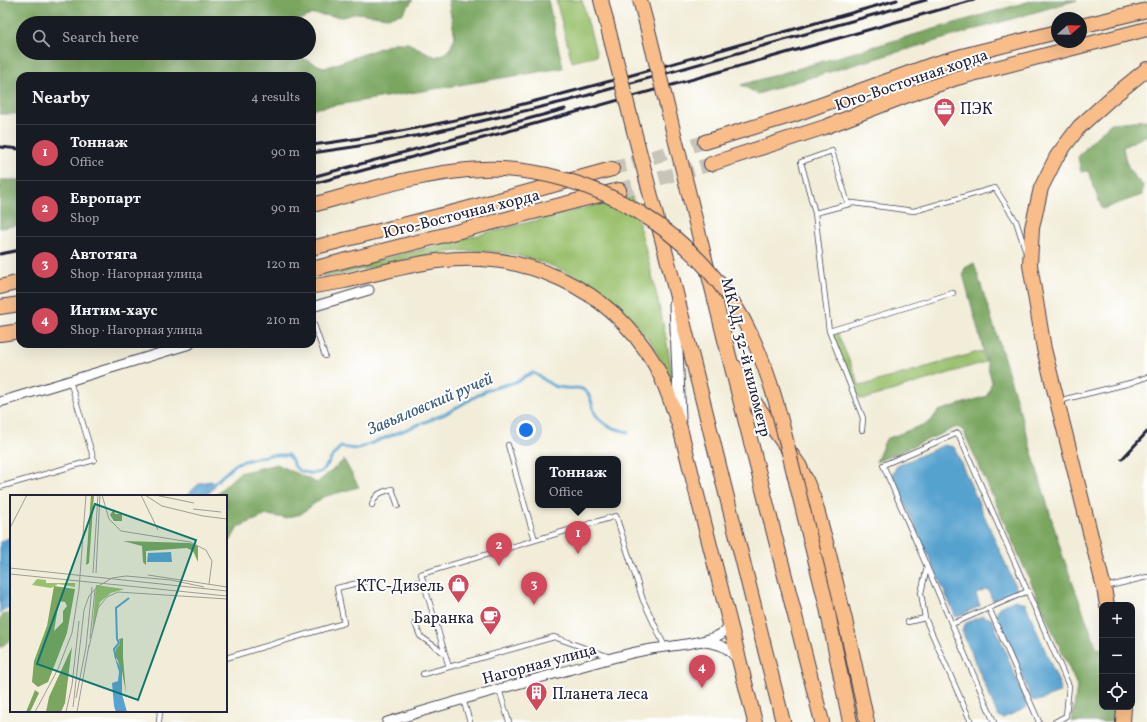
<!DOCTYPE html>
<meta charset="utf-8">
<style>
:root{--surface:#171b24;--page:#242831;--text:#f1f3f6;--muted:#9ea1a6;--line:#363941;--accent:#d1495b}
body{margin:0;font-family:Vollkorn,serif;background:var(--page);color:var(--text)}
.controls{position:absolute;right:12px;bottom:12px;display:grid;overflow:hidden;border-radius:8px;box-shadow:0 4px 16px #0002}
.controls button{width:36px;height:36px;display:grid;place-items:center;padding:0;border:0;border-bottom:1px solid var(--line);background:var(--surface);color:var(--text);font:20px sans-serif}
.compass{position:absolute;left:1051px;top:12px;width:36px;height:36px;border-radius:50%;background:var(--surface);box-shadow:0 4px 16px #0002;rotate:70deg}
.you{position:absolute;left:526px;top:430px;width:14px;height:14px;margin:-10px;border:3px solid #fff;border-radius:50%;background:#1a73e8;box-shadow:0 0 0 6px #1a73e833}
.badge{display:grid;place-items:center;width:26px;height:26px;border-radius:50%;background:var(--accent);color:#fff;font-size:13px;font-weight:700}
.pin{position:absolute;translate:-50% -33px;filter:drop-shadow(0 1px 2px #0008)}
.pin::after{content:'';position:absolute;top:21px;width:14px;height:12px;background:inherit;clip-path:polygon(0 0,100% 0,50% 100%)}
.popup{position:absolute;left:535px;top:456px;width:86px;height:52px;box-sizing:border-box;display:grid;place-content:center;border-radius:8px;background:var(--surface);filter:drop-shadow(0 1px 3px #0005);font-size:13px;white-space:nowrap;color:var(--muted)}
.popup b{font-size:15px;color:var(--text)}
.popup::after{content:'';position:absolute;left:50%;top:100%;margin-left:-8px;border:8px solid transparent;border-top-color:var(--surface)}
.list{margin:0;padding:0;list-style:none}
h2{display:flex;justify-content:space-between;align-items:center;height:52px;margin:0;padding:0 16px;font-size:17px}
h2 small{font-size:13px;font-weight:400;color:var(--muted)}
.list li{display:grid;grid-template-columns:26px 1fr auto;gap:12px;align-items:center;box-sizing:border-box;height:56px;padding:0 16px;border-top:1px solid var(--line)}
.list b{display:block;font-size:15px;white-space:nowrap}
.list p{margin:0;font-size:13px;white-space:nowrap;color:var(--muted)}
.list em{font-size:13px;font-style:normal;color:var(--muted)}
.icon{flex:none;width:22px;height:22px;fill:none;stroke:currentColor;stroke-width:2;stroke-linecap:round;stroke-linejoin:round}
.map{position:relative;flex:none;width:1147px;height:722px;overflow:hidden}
.search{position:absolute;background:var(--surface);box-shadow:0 4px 16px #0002;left:16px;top:16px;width:300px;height:44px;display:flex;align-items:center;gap:10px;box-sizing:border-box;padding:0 14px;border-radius:22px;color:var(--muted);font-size:15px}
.panel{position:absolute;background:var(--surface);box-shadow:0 4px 16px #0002;left:16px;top:72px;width:300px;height:276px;border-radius:12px}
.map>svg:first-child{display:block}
</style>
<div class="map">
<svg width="1147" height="722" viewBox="0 0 1147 722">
<rect width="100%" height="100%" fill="#fff"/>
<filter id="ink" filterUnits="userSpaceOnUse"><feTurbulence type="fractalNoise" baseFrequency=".025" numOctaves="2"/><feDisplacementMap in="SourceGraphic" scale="8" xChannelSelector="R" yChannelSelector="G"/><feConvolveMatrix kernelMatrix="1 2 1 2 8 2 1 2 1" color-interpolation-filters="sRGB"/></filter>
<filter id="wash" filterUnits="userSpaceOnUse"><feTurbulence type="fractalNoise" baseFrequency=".012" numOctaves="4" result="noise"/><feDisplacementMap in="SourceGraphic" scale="16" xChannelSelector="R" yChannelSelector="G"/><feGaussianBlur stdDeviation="0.9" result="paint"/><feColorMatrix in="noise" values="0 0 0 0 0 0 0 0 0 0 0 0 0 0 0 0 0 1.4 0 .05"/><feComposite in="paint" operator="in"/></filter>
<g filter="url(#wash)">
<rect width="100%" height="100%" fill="#f2edd8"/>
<!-- green -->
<path fill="#99c06c" stroke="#5e7154" d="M556,0H582L597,56L572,62Z
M632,196C647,256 664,317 673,379L671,380C664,366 658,353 649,340C644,333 637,327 631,320C587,272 524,248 460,251C415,254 372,268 329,277L323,278L322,277V275L324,274Z
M837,332L860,386L982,351L985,362L865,399L859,398L832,335Z"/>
<!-- forest -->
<path fill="#7aa660" stroke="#4e644e" d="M0,0H413L402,14L387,17L357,13L343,17L313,14L299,20L284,22L23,23V53H279L298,56L325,68L394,43H408L436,57L449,51L455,37L448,0H548L563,68L312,109V76H20V114H0Z
M1034,0H1077L788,84L758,94L741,85Z
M1146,120L1147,121V135L1123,147C1126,166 1129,172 1143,185L1142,195L1102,209L1088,171L1081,172L1078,157L1092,141L1111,123Z
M0,180H20V225L0,228Z
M974,263L1004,358L1062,554L1097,649L1102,648V707H1117L1118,714L1117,722H1072L1077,686L963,430L957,427L876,462L886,439L930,422L938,411L987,396L992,382L963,274L965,268Z
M344,460L359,487L323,497L301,514L285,518L267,515L238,527L231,540L226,545V496H214L239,473L277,464L317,483Z
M11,613V639L0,648V618L3,615Z"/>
<!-- water -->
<path fill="#57a2cf" stroke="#3c6285" d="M944,445L954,447L1017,590L993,601L988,589L976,594L980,606L956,617L892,475L897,466Z
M211,481L215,484C210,498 198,496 186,496L200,483Z
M11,537V608L5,610L0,613V542Z
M1015,600L1025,603L1061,688L1059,693L1038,701L1032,700L996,615L999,607Z
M982,616L992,619L1027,704L1026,708L1003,718L998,716L962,631L966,623Z"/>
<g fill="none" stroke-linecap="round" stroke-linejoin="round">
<!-- stream -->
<path stroke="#57a2cf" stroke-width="3" d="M211,486L237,463L260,457L271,455H288C292,459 293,465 297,469C300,472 305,472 309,473C329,476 327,457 341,447L357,449L445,414L487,390L519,381L525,376L533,373C541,376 547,383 554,386C558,387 562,388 566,388C571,389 577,387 582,389C593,394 591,407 596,415C603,426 616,429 628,432"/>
</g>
</g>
<g filter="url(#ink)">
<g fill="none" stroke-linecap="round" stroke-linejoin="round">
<!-- primary-tunnel -->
<path stroke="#c8c4b9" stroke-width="14" stroke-dasharray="14 7" stroke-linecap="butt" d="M612,169L705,142
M619,190L711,164"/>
<defs>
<path id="service" d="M848,204L832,151L801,162L815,213L829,331L863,418L862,430
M815,213L853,203L914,211L995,188L1016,221L1026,252
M312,319L325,356
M829,331L953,293
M1059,404L1066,399L1130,383L1147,377
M508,445L515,470L516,475L535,540
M0,487L94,460L70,381
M372,505C376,493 380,493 392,489L398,506
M927,567L921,593L925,618L971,722
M1105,587L1147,577
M404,588V586L423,581
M989,608L1039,722
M908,622L925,618
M415,623L420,636L444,653
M952,624L1028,591
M610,657L554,637L449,667L421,574L616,516L643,600L665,647
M226,658L344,623L337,588L366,581
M423,674L449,667
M499,689L509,722
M463,699L470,722
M159,722L160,711
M994,722L883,465L958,433L1069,686L1066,716L1055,722"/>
<path id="minor" d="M312,307L369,290
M0,402L190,344
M704,642C719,644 727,646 737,659
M387,722C443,705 498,689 554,674C584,666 615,656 646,650C664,646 712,644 725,631C728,627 728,624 728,620"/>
<path id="tertiary" d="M675,305L680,418"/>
<path id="primary" d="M1081,26L1147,10
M705,142L796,114L931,65L962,56L1057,32
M711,164L825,127L908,95L957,78L1147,29
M312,248L462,210L612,169
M312,269L619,190
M312,286C323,285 334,283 345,281C375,274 406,265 437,261C523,249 609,287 654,363C666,383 672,406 680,428L755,722
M0,287L20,282
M0,307L20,304
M0,334L20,331
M735,367L753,400L799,465L806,480L814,499L827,546L845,620L867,722
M826,603L850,722
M1107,605L1104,588L1044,349L1030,265L1032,228L1041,188L1057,156L1079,127L1110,99L1147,69
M1123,722L1124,707"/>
<path id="trunk" d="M601,0L610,36
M640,0L647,26
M671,122L728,352L822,722
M634,131L674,285L783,722"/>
</defs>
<!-- service casing -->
<use href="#service" stroke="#414053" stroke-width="6"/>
<!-- minor casing -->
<use href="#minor" stroke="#414053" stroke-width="11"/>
<!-- tertiary casing -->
<use href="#tertiary" stroke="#414053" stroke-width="13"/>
<!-- primary casing -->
<use href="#primary" stroke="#414053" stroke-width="16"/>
<!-- trunk casing -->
<use href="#trunk" stroke="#414053" stroke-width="16"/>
<!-- service -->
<use href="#service" stroke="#fff" stroke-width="4.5"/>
<!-- minor -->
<use href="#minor" stroke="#fff" stroke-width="9"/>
<!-- tertiary -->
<use href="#tertiary" stroke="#fff" stroke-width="11"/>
<!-- primary -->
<use href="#primary" stroke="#f8bd89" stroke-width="14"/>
<!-- trunk -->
<use href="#trunk" stroke="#f8bd89" stroke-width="14"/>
<!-- rail -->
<path stroke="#22223b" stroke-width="3" d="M312,145C432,130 548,99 664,66C742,44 820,22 897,0
M0,147L20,149
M312,153L353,147L426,134L571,100L926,0
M312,177L565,109
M312,184L498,134L974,0
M0,254L20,250
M1122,459L1147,432"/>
<defs>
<path id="primary-bridge" d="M312,205C367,190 424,172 482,169C593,165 706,236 752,337C771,377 781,419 791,461C803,509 814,556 826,603"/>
<path id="trunk-bridge" d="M647,26L671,122
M610,36L634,131"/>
</defs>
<!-- primary-bridge casing -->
<use href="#primary-bridge" stroke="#414053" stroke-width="16" stroke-linecap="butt"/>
<!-- trunk-bridge casing -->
<use href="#trunk-bridge" stroke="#414053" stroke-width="16" stroke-linecap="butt"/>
<!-- primary-bridge -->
<use href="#primary-bridge" stroke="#f8bd89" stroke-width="14"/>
<!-- trunk-bridge -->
<use href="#trunk-bridge" stroke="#f8bd89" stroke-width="14"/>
</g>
</g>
<!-- icons -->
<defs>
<symbol id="office-pin" viewBox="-11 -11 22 30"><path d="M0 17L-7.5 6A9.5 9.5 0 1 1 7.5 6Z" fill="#d1495b" stroke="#fff"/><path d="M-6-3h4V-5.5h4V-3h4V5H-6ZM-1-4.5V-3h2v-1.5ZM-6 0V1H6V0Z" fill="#fff"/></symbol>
<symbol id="shop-pin" viewBox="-11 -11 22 30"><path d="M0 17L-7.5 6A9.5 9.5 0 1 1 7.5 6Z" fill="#d1495b" stroke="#fff"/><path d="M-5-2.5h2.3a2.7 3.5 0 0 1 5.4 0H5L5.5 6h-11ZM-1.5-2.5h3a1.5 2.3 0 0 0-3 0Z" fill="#fff"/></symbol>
<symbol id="cafe-pin" viewBox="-11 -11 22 30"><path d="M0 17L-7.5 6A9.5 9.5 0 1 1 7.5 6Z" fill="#d1495b" stroke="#fff"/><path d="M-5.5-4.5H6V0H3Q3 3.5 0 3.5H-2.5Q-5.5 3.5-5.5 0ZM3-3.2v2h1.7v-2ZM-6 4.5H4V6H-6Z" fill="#fff"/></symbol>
<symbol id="building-pin" viewBox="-11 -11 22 30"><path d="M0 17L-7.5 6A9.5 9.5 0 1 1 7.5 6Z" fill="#d1495b" stroke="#fff"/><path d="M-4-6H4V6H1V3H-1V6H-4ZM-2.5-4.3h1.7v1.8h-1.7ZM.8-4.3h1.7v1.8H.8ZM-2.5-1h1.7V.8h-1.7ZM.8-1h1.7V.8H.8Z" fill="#fff"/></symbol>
</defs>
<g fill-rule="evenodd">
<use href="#office-pin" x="932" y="96" width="25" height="34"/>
<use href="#shop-pin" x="446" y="572" width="25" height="34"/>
<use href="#cafe-pin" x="478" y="604" width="25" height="34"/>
<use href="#building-pin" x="524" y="680" width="25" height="34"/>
</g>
<g text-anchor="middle" stroke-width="4" stroke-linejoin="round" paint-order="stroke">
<!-- street labels -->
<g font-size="16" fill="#22223b" stroke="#fff">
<text transform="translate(911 79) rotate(-19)" y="6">Юго-Восточная хорда</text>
<text transform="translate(461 213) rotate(-14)" y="6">Юго-Восточная хорда</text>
<text transform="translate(747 357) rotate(76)" y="6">МКАД, 32-й километр</text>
<text transform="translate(539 663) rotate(-15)" y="6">Нагорная улица</text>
</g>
<!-- poi labels -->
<g font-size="16" fill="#22223b" stroke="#fff" text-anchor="start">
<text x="960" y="114">ПЭК</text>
<text x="444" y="591" text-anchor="end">КТС-Дизель</text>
<text x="474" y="623" text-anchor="end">Баранка</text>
<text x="552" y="699">Планета леса</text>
</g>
<!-- water labels -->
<g font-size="17" font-style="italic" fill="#3a5c7e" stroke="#fff">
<text transform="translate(430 403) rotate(-23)" y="6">Завьяловский ручей</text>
</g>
</g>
<!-- overview -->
<g transform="translate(10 495)">
<rect width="217" height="217" fill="#f2edd8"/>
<path d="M27,84L36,85V88H65V92L48,89L41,93L22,90ZM86,90L114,94L101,98L90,107L82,138Z" fill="#99c06c"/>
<path d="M81,0H84L79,68L76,70ZM104,14L105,19H112V26H104L100,20ZM113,46L180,48L188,51V67L183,56L177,53L136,56V70L133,67L132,51ZM44,91L65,94L57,138L38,187L28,192L22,187L24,166L37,131ZM49,106L55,107L57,111L53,116V127L44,136ZM113,143V162L116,198L112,176L105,159L106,154L110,149L109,144ZM62,152L55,208L51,217H36L39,202ZM25,195L29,198L20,217H16Z" fill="#7aa660" fill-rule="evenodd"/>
<path d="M161,57L162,67H137L138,58ZM105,163L112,174V199L117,217H106L104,211L102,188L108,186L109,177Z" fill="#57a2cf"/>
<path fill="none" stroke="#57a2cf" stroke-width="2" d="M106,164L104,154L109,148L107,144L106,113L119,103"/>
<path fill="none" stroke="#9f9c99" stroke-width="1" d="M92,0L99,24L111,36L180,47L196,55L202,66L199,89M131,0L148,35M135,0L152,11L193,21L217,24M145,0L184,8M183,14L211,17M0,33L17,0M0,73L217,96M83,78L88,0M86,78L90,0M0,79L217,101M138,80L217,92M80,144L85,94M79,152L88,113L97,102L108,97L217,104M66,203L76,152L82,92M63,212L74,115L79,101L87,92L102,83L116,81L161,85L194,92M25,217L48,174L62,138L69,94L76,0M56,217L62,190L69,126M67,217L79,150"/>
<path fill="#0f766e" fill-opacity="0.15" stroke="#0f766e" stroke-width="2" d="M85,9L186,45L128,205L27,169Z"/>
<rect width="217" height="217" fill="none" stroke="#22223b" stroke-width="2"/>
</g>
</svg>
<div class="controls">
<button>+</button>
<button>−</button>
<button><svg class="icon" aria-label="locate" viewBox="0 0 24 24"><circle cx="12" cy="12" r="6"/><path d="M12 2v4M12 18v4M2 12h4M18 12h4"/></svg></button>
</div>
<svg class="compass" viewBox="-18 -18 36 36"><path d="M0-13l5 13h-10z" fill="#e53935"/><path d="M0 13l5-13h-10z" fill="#9ea1a6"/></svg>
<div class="you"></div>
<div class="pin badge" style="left:578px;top:554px">1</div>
<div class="popup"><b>Тоннаж</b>Office</div>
<div class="pin badge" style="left:499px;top:566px">2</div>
<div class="pin badge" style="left:534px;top:605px">3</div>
<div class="pin badge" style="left:702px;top:688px">4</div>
<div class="search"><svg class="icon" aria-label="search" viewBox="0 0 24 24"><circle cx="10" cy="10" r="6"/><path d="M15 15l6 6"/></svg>Search here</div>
<section class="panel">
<h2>Nearby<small>4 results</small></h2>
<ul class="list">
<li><span class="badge">1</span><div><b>Тоннаж</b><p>Office</p></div><em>90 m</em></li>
<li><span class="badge">2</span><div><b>Европарт</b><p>Shop</p></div><em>90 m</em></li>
<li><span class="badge">3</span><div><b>Автотяга</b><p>Shop · Нагорная улица</p></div><em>120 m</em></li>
<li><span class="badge">4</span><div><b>Интим-хаус</b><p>Shop · Нагорная улица</p></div><em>210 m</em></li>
</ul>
</section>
</div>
